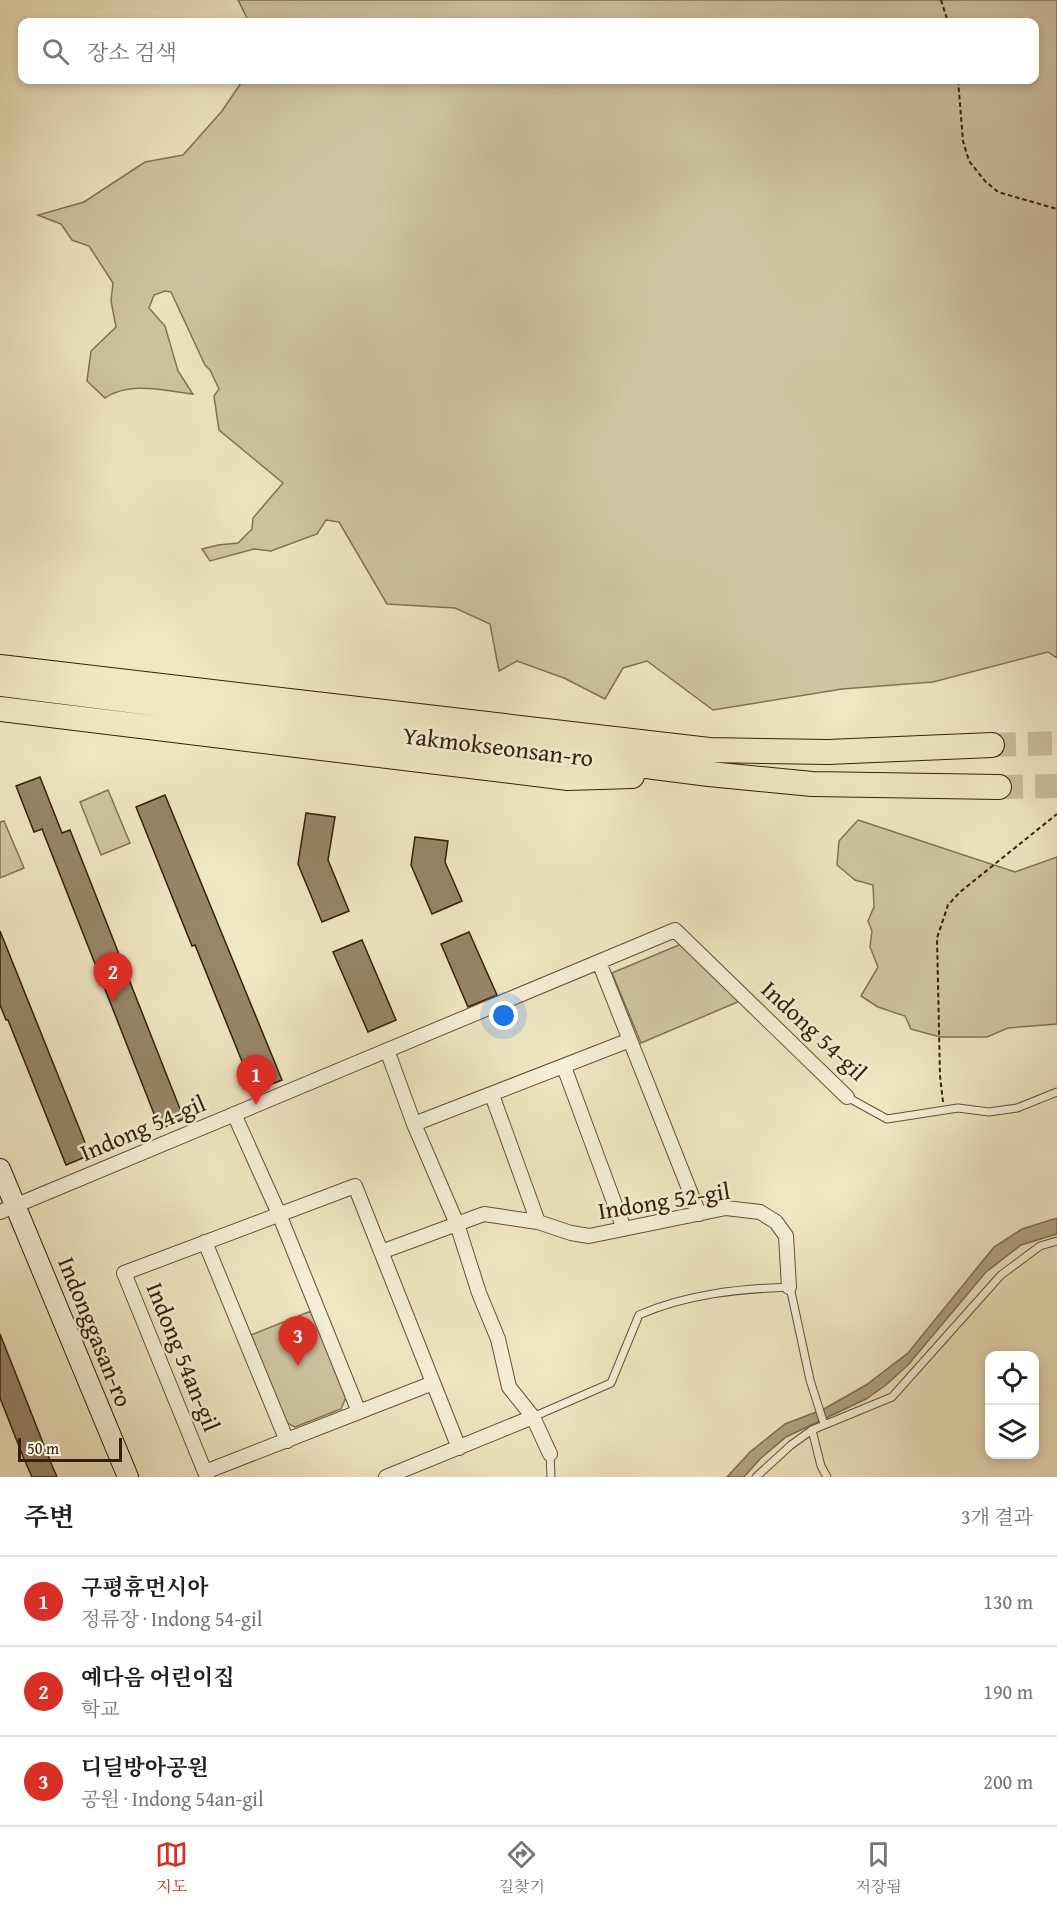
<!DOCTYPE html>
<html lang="ko">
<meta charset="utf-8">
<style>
:root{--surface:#fff;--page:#f2f2f2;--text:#202124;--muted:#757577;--line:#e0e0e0;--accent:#d93025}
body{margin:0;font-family:"Gentium Book Plus","Noto Serif KR",serif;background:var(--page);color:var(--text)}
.controls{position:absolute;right:18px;bottom:18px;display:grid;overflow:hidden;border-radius:12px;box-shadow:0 3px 9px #0003}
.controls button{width:54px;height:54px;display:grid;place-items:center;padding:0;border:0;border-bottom:2px solid var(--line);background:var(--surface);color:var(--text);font:30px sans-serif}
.scale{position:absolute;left:18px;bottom:15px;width:104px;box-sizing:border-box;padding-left:6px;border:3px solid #361f07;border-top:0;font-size:16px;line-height:21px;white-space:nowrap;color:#361f07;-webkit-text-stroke:4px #f5efd7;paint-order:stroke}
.you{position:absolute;left:504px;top:1016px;width:21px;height:21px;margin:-15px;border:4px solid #fff;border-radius:50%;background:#1a73e8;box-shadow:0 0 0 9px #1a73e833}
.badge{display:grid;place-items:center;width:39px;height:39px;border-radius:50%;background:var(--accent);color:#fff;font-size:20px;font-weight:700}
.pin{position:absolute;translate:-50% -50px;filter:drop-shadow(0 2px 3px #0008)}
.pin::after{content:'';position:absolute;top:32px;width:21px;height:18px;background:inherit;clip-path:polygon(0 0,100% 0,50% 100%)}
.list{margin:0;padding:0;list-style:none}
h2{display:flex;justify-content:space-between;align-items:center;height:78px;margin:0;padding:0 24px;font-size:26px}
h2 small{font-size:20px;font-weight:400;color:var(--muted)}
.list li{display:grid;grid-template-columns:39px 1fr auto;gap:18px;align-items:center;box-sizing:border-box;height:90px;padding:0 24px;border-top:2px solid var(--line)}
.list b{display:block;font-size:22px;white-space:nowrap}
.list p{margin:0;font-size:20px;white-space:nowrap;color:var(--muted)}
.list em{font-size:20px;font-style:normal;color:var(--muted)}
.icon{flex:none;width:33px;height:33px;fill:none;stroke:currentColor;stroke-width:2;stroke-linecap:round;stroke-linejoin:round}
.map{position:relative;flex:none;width:1057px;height:1477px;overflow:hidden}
.search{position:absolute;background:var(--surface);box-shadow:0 3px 9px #0003;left:18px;right:18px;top:18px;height:66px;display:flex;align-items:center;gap:15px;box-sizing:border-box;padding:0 21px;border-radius:12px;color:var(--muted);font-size:22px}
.sheet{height:348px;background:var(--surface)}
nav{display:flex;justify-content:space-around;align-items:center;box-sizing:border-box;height:84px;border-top:2px solid var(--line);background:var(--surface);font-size:16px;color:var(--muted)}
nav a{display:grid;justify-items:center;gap:3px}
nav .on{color:var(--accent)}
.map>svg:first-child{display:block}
</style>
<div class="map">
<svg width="1057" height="1477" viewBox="0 0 1057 1477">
<rect width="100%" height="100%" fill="#f0e6c2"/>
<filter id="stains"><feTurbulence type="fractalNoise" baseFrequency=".00333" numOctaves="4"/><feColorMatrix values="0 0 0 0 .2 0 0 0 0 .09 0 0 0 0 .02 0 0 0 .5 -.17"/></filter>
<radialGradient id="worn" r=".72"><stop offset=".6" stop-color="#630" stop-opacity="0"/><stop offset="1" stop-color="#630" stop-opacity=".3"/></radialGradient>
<!-- green -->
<path fill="#d0c4a2" stroke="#837254" stroke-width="1.5" d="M238,0H1057V658L1048,652L933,682L842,689L713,710L647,661L623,668L605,699L564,678L517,661L499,671L490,624L455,608L387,604L339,522L326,520L317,534L271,551L254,549L210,561L202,549L218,545L238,543L252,529L253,518L283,483L219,430L214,396L219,389L210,370L205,365L171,292L165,291L154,295L149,308L165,326L178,371L193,394C165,391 130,381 105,398L87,381L91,351L116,327L111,301L113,283L89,246L72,240L61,224L38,215L84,202L145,162L183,155L222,111L243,80H1034V22H249Z
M108,790L130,843L101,855L80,802Z
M858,820L1015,872L1057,857V1024L1008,1028L987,1037H940L911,1029L905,1016L878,1007L861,996L878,967L870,947L872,931L868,921L874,907L873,885L855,880L837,865L839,841Z
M4,821L24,868L0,878V822Z
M681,944L747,998L641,1043L612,973Z
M311,1311L346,1397L341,1409L295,1427L287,1423L251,1335Z"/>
<!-- water -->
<path fill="#b1a282" stroke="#806e51" stroke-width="1.5" d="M1057,1218V1234L1021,1245L986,1272L908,1365L886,1385L866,1399L786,1437L760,1459L744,1477H727L750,1452L785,1424L824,1409L866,1385L908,1353L994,1247L1022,1229Z"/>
<!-- building -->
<path fill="#978668" stroke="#361f07" stroke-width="1.5" d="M40,777L62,833L70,830L184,1119L160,1129L42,829L34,832L16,786Z
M165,795L282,1080L254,1091L195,945L192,946L136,807Z
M306,813L335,817L328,860L349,911L322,922L298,864Z
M415,837L448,841L445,862L462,901L432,914L411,865Z
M0,931L90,1155L66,1165L8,1020H6L0,1005Z
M469,932L497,995L468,1007L441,944Z
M362,940L396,1020L368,1032L333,952Z
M0,1334L51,1463L57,1477H32L24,1459L0,1398Z"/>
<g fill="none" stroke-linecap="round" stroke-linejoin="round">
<!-- highway-tunnel -->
<path stroke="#cbbe9d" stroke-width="24" stroke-dasharray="24 12" stroke-linecap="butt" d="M992,745L1057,743
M999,787L1057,786"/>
<defs>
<path id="lane" d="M847,1097L887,1119L958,1108L989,1112L1017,1108L1057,1092
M533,1417L611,1383L639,1315C686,1294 739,1289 790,1287L810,1380L824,1424
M812,1430L821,1466L827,1477
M550,1454L551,1477
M756,1477L791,1445L812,1430L892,1397L1001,1275L1040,1246L1057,1241"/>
<path id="street" d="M599,962L699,1214
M387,1050L414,1124L457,1224L479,1293L498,1339L509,1387L533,1417L550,1454
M564,1067L624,1229
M492,1095L538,1222
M234,1114L279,1214L359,1412
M414,1124L630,1040
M0,1212L675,930L847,1097
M205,1242L287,1441
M381,1252L484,1214L538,1222L571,1233L589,1236L726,1208L760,1212L776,1222L786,1236L789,1287
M205,1472L433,1383
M207,1477L124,1273L355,1186L459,1448
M386,1477L533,1417"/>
<path id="secondary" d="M0,1169L128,1477"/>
<path id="highway" d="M0,667L709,750L828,752L992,745
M0,684L709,774L812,784L999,787
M0,709L568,778L632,776"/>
</defs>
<!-- lane casing -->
<use href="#lane" stroke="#645136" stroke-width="9"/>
<!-- street casing -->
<use href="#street" stroke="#645136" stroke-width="16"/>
<!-- secondary casing -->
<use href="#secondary" stroke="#361f07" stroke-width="22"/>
<!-- highway casing -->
<use href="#highway" stroke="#361f07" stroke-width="26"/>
<!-- path -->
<path stroke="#361f07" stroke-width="2" stroke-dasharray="4.5 3" stroke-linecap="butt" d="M941,0L948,22
M958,80L963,141L969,161L985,181L998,192L1057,209
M943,1102L940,1076L937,938L948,905L960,892L1057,814"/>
<!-- lane -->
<use href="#lane" stroke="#f5efd7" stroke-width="7"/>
<!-- street -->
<use href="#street" stroke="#f5efd7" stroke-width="14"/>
<!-- secondary -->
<use href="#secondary" stroke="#f5efd7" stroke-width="20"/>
<!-- highway -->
<use href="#highway" stroke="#f0e6c2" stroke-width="24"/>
</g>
<g text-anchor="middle" stroke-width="5" stroke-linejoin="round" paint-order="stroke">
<!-- street labels -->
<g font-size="24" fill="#361f07" stroke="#f5efd7">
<text transform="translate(498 747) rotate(7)" y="8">Yakmokseonsan-ro</text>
<text transform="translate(814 1031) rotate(43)" y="8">Indong 54-gil</text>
<text transform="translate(143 1128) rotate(-23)" y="8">Indong 54-gil</text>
<text transform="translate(664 1201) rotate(-9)" y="8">Indong 52-gil</text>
<text transform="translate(95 1332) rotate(68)" y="8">Indonggasan-ro</text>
<text transform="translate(183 1357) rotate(68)" y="8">Indong 54an-gil</text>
</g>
</g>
<rect width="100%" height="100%" filter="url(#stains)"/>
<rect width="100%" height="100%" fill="url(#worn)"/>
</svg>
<div class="controls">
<button><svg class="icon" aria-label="locate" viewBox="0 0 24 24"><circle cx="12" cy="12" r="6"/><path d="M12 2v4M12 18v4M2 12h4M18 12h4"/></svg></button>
<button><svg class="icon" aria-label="layers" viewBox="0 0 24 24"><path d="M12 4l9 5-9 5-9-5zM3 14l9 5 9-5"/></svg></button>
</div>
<div class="scale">50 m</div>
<div class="you"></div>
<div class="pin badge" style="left:256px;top:1105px">1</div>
<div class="pin badge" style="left:113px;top:1002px">2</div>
<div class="pin badge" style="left:298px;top:1366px">3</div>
<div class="search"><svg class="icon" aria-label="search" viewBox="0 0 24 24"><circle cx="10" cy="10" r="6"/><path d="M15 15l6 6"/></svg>장소 검색</div>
</div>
<section class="sheet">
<h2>주변<small>3개 결과</small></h2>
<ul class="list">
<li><span class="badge">1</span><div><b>구평휴먼시아</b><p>정류장 · Indong 54-gil</p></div><em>130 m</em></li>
<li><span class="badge">2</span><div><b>예다음 어린이집</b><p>학교</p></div><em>190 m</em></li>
<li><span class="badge">3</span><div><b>디딜방아공원</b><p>공원 · Indong 54an-gil</p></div><em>200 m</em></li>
</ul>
</section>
<nav>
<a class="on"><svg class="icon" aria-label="map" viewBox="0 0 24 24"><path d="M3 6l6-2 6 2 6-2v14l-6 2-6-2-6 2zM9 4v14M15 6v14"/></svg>지도</a>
<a><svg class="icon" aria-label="directions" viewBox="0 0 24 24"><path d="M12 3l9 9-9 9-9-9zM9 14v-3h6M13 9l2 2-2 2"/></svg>길찾기</a>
<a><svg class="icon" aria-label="saved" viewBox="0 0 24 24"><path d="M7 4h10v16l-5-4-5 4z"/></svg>저장됨</a>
</nav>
